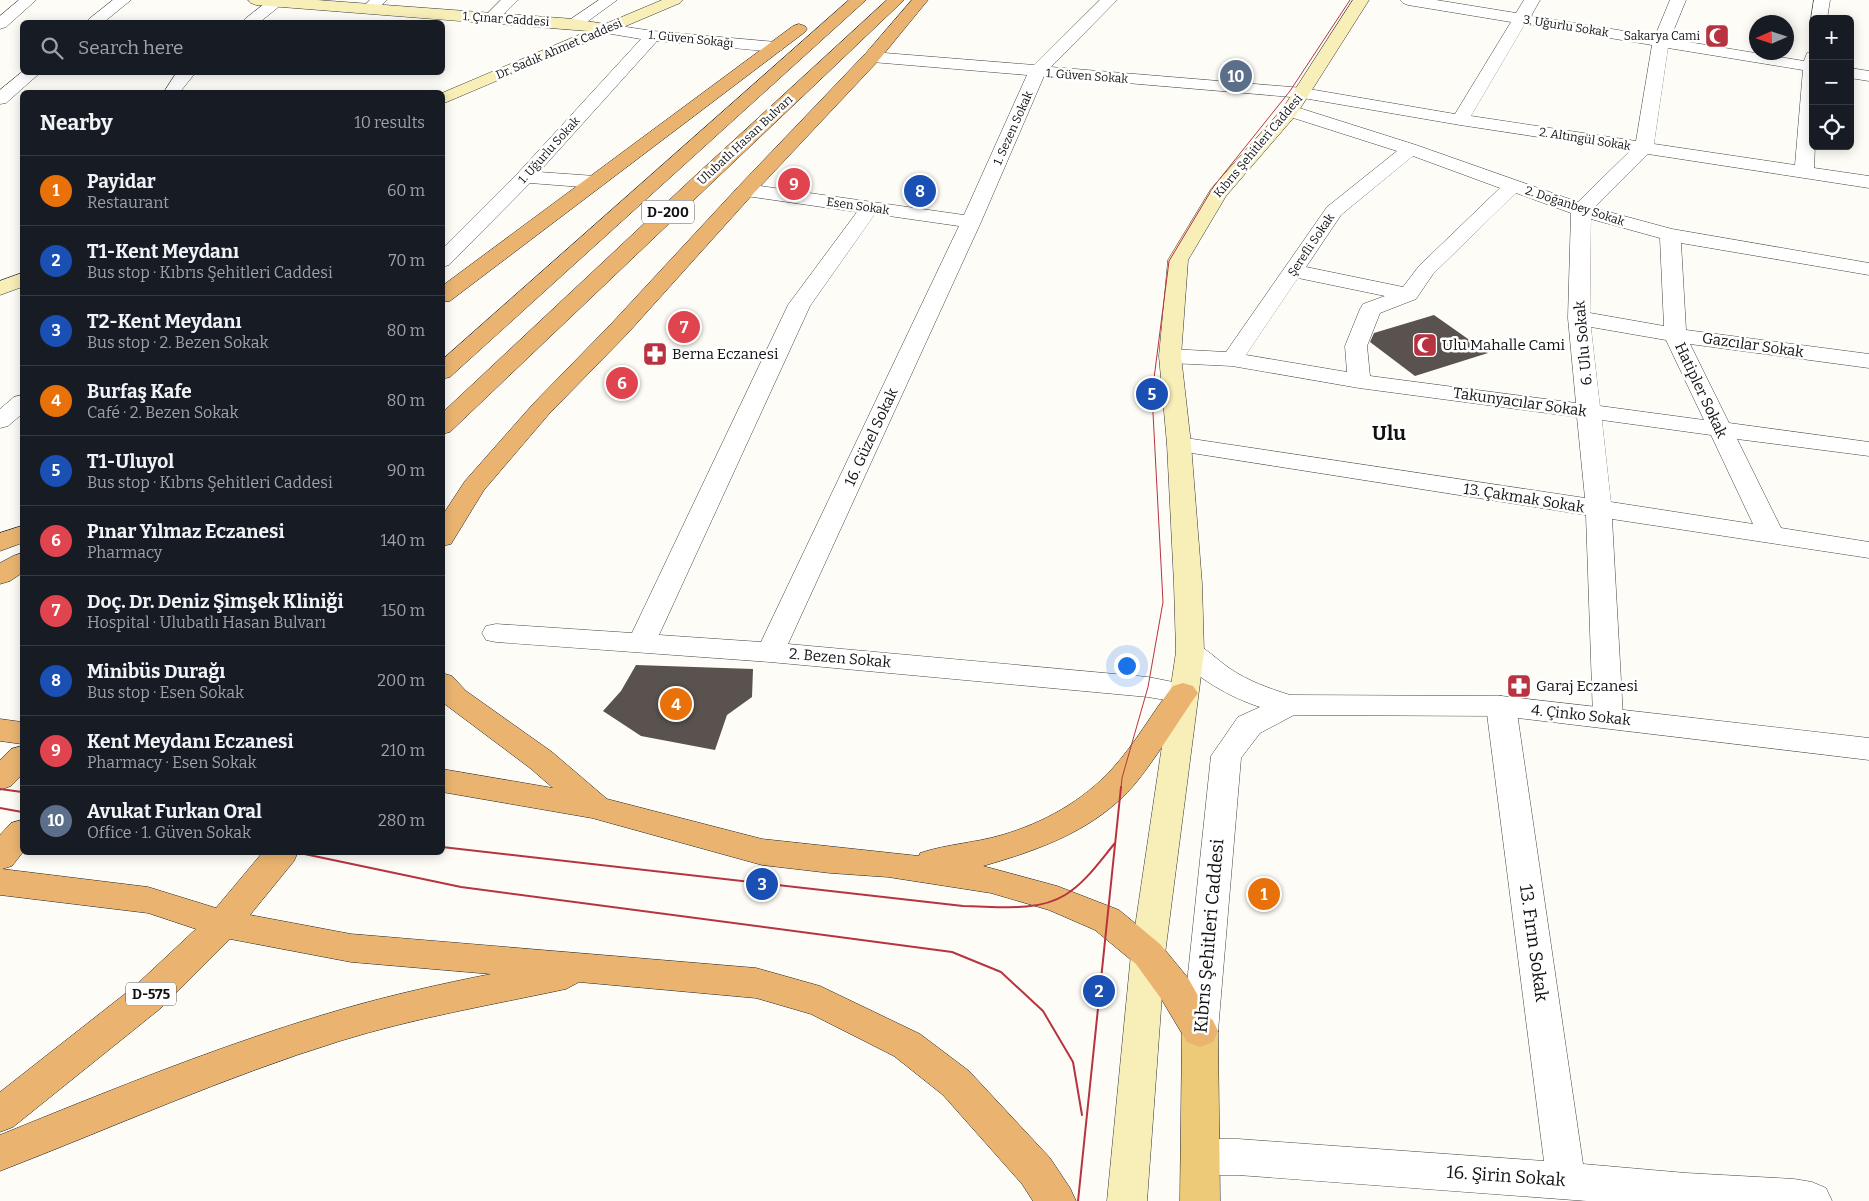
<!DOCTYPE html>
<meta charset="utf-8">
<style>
:root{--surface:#171b24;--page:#242831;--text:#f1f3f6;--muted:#9ea1a6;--line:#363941;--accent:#d93025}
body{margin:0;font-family:Bitter,serif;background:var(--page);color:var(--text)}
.controls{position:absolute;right:15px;top:15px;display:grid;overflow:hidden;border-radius:8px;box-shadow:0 2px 12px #0003}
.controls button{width:45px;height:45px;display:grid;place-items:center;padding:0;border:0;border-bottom:1px solid var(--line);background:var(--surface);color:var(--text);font:25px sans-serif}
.compass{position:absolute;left:1749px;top:15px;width:45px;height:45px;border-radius:50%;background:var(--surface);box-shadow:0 2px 12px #0003;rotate:267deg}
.you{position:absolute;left:1126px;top:665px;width:18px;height:18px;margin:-12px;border:4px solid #fff;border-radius:50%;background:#1a73e8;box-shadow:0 0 0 8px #1a73e833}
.badge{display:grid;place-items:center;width:32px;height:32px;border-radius:50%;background:var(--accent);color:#fff;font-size:16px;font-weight:700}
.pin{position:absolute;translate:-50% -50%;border:2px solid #fff;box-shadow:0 1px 5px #0006}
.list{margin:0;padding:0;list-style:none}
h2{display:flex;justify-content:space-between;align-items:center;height:65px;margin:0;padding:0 20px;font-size:21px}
h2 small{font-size:16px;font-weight:400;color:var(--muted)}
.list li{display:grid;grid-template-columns:32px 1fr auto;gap:15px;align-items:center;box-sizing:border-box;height:70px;padding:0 20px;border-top:1px solid var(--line)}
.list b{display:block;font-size:19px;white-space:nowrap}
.list p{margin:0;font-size:16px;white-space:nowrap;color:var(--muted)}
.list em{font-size:16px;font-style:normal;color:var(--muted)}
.icon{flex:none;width:28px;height:28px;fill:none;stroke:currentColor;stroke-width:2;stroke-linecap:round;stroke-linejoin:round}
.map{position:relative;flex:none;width:1869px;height:1201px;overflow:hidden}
.search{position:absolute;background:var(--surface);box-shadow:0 2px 12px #0003;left:20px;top:20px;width:425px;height:55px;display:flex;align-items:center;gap:12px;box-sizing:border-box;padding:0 18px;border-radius:8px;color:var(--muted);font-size:19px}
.panel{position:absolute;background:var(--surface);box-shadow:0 2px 12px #0003;left:20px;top:90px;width:425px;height:765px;border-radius:8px}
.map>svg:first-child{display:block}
</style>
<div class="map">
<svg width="1869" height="1201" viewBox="0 0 1869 1201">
<rect width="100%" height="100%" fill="#fefcf6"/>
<!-- building -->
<path fill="#59524e" d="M1434,315L1488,353L1415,376L1370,342L1374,333Z
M636,665L753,669L752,697L727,715L715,750L641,736L603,711L621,691Z"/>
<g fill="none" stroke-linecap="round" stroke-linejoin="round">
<defs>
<path id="minor" d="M19,0H36L6,27L0,29V16Z
M113,0H131L104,22H87L89,19Z
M269,0H287L260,22H243L245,19Z
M370,0H387L374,12H364L361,9Z
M501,0H518L497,21H485L483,18Z
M599,0H617L580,27H568L566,24L568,21Z
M1100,0H1117L1051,67L1303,88L1455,114L1511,22L1408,5L1403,3L1400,0H1436L1516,13L1524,0H1540L1531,16L1655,36L1670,0H1686L1670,39L1804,61L1807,53L1813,51V146H1815L1814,168L1869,176V188L1648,154L1594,208L1672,229L1869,263V275L1681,243L1686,330L1869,354V368L1690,344L1729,423L1869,442V456L1737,439L1781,528L1869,542V558L1612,519L1623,717L1619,725L1608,728L1597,725L1593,717L1586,515L1179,451L1170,449L1167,444L1170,439L1179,437L1585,498L1577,417L1359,388L1232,366L1170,363L1162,361L1159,356L1162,351L1170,349L1226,352L1327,207L1397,151L1284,115L1281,111L1284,107L1290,106L1296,107L1416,145L1578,202L1630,151L1460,125L1303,98L1044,76L981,222L788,644L1148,677L1193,686L1198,693L1193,700L1183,703L1148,697L770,662L496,642L486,640L482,633L486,626L496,624L632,633L788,305L857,212L746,196L739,194L736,190L739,186L746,184L964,215L1027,75L872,62L866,61L864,57L866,53L872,52L1034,65ZM1525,24L1652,45L1636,141L1471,116ZM1668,48L1803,70L1795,165L1654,144ZM1413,156L1500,188L1419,266L1403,287L1306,267L1341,215ZM1516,193L1571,213L1568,318L1576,403L1370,376L1367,346L1380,313L1416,299L1433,274ZM875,214L959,226L761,642L659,635L810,306ZM1591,219L1660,238L1664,326L1590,313ZM1298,278L1385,296L1363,304L1360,309L1345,346L1347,372L1246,355ZM1591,327L1666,340L1704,420L1600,406ZM1602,420L1711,435L1753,524L1611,502Z
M1814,0H1830L1827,19H1813V21L1811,19Z
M606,24L653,31L776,42L782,44L784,47L782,50L776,52L657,41L539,172L595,176L602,178L605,182L602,186L595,188L530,183L449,265L442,267V249L518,173L641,39L600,32L598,29L600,26Z
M1850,68L1869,71V81L1850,78Z
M22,72H41L6,103L0,104V90Z
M177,72H196L180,92H164Z
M22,395V414L8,426L0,428V409L14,397Z
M1501,696L1511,699L1516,706L1583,1164L1686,1173L1794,1179L1812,1182L1826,1188L1832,1201H1587L1238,1175H1200L1186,1170L1181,1157L1186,1144L1200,1139H1238L1544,1161L1486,706L1491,699Z"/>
<path id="tertiary" d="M1190,642C1206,647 1216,659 1229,668C1248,681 1268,688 1290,695L1501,696L1869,738V760L1501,716L1294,715L1260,733L1241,758L1218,1031L1213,1042L1200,1047L1187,1042L1182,1031L1211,756L1238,717L1260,707C1234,699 1190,676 1176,652L1180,645Z"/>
<path id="secondary" d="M248,0H317L574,19L605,24L662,0H683L680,3L442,104V93L588,31L256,5L251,3Z
M1353,0H1369L1296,115L1226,196L1188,260L1181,356L1191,444L1202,584L1204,652L1165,954L1147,1201H1107L1131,954L1176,652L1174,584L1167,444L1159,356L1168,260L1211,189L1283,108Z
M22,273V287L0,295V281Z"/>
<path id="primary" d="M1200,1015L1213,1020L1218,1031L1220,1201H1180L1182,1031L1187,1020Z"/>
<path id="trunk" d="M849,0H866L450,377L442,379V360Z
M887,0H904L450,432L442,434V413L696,175Z
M912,0H928L878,61L753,194L628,333L549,414L484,490L451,544L442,546V516L465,481L533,404L612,323L739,186L866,53Z
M799,24L805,26L807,29L805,32L450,301L442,302V286L793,26Z
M22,526V543L0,551V533Z
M22,553V573L10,581L0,584V563L13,556Z
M442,673L452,676L466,691L552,752L607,799L762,839L919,856L920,853C947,844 975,843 1002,835C1043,823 1083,801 1112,769C1135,744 1152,713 1173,686L1183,683L1193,686L1198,693L1193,700C1174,728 1156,758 1135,784C1096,830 1039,850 983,866L1057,886L1119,910L1160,944L1188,978L1218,1031L1213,1042L1200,1047L1187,1042L1162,1000L1136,964L1095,930L1049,910L991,893L888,877L830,873L762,865L592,818L442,792V769L553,788L530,768L442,702Z
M0,719L22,722V744L0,741Z
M22,746V775L11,786L0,790V760L11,749Z
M22,820L23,852L12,866L2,869L148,887L216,908L263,852H298L294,861L250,915L351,934L756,968L820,986L920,1034L969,1071L1050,1158L1070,1188L1076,1201H1033L1022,1184L943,1095L894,1056L811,1014L756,998L579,982L566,989C491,1005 414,1018 340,1041C224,1077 114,1127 0,1171V1135C113,1089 226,1043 343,1009C391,995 441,984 491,974L351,962L230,939L161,1008L13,1127L0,1132V1092L135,986L196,929L148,913L0,895V835L11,823Z"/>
</defs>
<!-- minor casing -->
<use href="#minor" stroke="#444" stroke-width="1"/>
<!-- tertiary casing -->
<use href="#tertiary" stroke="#444" stroke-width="1"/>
<!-- secondary casing -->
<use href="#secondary" stroke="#333" stroke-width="1"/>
<!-- primary casing -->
<use href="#primary" stroke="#222" stroke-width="1"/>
<!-- trunk casing -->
<use href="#trunk" stroke="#222" stroke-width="1"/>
<!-- minor -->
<use href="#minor" fill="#fff" fill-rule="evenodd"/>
<!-- tertiary -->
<use href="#tertiary" fill="#fff" fill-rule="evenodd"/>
<!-- secondary -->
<use href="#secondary" fill="#f8eeb7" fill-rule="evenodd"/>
<!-- primary -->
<use href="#primary" fill="#edca77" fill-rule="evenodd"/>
<!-- trunk -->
<use href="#trunk" fill="#eab470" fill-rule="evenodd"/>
<!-- tram-far1 -->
<path stroke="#b73340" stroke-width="1" d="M1121,788L1122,778L1148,687L1163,602L1152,394L1169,261L1214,186L1290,91L1350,0"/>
<!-- tram -->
<path stroke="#b73340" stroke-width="2" d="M0,789L22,792
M0,808L22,812
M442,847L963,906C995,906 1036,913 1065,895C1085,883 1100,861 1115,843
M295,852L461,887L952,952L1001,972L1043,1011L1073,1062L1082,1115
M1078,1201L1121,787"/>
</g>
<!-- icons -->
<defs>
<symbol id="mosque-square" viewBox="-11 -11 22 22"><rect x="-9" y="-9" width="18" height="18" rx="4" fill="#b73340" stroke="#fff"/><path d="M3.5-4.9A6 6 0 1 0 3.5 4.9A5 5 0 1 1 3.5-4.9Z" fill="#fff"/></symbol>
<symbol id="pharmacy-square" viewBox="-11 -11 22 22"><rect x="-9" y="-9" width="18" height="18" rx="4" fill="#b73340" stroke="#fff"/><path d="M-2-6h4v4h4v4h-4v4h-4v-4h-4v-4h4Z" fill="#fff"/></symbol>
</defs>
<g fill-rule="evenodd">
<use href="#mosque-square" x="1703" y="22" width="28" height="28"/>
<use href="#mosque-square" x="1411" y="331" width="28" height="28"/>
<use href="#pharmacy-square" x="641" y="340" width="28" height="28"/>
<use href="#pharmacy-square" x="1505" y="672" width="28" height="28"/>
</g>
<g text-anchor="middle" stroke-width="5" stroke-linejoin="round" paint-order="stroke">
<!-- far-street labels -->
<g font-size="12" fill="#111" stroke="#fff">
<text transform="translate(506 19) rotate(4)" y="4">1. Çınar Caddesi</text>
<text transform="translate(1566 26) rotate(9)" y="4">3. Uğurlu Sokak</text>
<text transform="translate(691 39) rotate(6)" y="4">1. Güven Sokağı</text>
<text transform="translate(559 49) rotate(-23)" y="4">Dr. Sadık Ahmet Caddesi</text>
<text transform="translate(1087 76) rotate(4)" y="4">1. Güven Sokak</text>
<text transform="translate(1013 128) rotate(-66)" y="4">1. Sezen Sokak</text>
<text transform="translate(1585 139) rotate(9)" y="4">2. Altıngül Sokak</text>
<text transform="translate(745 140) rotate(-43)" y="4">Ulubatlı Hasan Bulvarı</text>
<text transform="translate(1258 146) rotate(-50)" y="4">Kıbrıs Şehitleri Caddesi</text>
<text transform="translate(549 150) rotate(-48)" y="4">1. Uğurlu Sokak</text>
<text transform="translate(858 206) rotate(8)" y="4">Esen Sokak</text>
<text transform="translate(1575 206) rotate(18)" y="4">2. Doğanbey Sokak</text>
<text transform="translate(1311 245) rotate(-56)" y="4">Şerefli Sokak</text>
</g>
<!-- far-poi labels -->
<g font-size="12" fill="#111" stroke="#fff" text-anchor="end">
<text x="1700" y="40">Sakarya Cami</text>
</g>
<!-- shield labels -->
<g fill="#fff" stroke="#585858" stroke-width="1">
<rect x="642" y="200.5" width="52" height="23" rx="4"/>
<rect x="126" y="982.5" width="50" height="23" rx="4"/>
</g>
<g font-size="14" font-weight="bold" fill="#111">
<text x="668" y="217">D-200</text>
<text x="151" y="999">D-575</text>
</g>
<!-- street labels -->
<g font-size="15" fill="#111" stroke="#fff">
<text transform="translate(1583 343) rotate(-95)" y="5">6. Ulu Sokak</text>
<text transform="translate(1753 345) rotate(8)" y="5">Gazcılar Sokak</text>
<text transform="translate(1701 390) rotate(65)" y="5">Hatipler Sokak</text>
<text transform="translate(1520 402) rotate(8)" y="5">Takunyacılar Sokak</text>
<text transform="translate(871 437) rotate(-65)" y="5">16. Güzel Sokak</text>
<text transform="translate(1524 498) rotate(9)" y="5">13. Çakmak Sokak</text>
<text transform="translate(840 658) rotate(5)" y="5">2. Bezen Sokak</text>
<text transform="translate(1581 715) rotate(6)" y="5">4. Çinko Sokak</text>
</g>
<!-- poi labels -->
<g font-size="15" fill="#111" stroke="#fff" text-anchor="start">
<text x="1442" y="350">Ulu Mahalle Cami</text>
<text x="672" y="359">Berna Eczanesi</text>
<text x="1536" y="691">Garaj Eczanesi</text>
</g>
<!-- near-street labels -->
<g font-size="18" fill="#111" stroke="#fff">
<text transform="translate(1209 936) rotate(-85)" y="6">Kıbrıs Şehitleri Caddesi</text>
<text transform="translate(1534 943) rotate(82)" y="6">13. Fırın Sokak</text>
<text transform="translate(1506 1176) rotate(4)" y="6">16. Şirin Sokak</text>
</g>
<!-- district labels -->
<g font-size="20" font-weight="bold" fill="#111" stroke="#fff">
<text x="1389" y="440">Ulu</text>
</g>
</g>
</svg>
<div class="controls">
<button>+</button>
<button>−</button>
<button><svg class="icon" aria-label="locate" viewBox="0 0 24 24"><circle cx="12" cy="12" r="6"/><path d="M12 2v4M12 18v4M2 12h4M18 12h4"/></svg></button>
</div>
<svg class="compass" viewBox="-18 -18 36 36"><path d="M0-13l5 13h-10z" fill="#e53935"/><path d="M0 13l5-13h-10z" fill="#9ea1a6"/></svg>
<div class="you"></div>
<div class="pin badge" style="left:1264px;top:894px;background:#e8710a">1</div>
<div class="pin badge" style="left:1099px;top:991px;background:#1a4fb4">2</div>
<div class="pin badge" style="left:762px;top:884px;background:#1a4fb4">3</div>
<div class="pin badge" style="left:676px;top:704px;background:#e8710a">4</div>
<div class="pin badge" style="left:1152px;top:394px;background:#1a4fb4">5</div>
<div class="pin badge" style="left:622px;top:383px;background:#e0444e">6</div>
<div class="pin badge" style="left:684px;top:327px;background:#e0444e">7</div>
<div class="pin badge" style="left:920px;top:191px;background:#1a4fb4">8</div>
<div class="pin badge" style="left:794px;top:184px;background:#e0444e">9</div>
<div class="pin badge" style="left:1236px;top:76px;background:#5c6f8a">10</div>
<div class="search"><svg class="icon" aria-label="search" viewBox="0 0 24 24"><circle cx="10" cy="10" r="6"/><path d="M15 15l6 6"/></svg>Search here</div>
<section class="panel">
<h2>Nearby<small>10 results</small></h2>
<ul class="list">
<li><span class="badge" style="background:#e8710a">1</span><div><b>Payidar</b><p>Restaurant</p></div><em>60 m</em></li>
<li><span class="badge" style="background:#1a4fb4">2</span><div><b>T1-Kent Meydanı</b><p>Bus stop · Kıbrıs Şehitleri Caddesi</p></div><em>70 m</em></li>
<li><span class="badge" style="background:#1a4fb4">3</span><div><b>T2-Kent Meydanı</b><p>Bus stop · 2. Bezen Sokak</p></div><em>80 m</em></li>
<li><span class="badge" style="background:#e8710a">4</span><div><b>Burfaş Kafe</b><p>Café · 2. Bezen Sokak</p></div><em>80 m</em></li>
<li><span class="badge" style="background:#1a4fb4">5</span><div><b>T1-Uluyol</b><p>Bus stop · Kıbrıs Şehitleri Caddesi</p></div><em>90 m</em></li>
<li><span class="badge" style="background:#e0444e">6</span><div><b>Pınar Yılmaz Eczanesi</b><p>Pharmacy</p></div><em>140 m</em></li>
<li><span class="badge" style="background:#e0444e">7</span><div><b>Doç. Dr. Deniz Şimşek Kliniği</b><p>Hospital · Ulubatlı Hasan Bulvarı</p></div><em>150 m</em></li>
<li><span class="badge" style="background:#1a4fb4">8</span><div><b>Minibüs Durağı</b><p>Bus stop · Esen Sokak</p></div><em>200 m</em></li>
<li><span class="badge" style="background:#e0444e">9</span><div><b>Kent Meydanı Eczanesi</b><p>Pharmacy · Esen Sokak</p></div><em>210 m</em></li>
<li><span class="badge" style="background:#5c6f8a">10</span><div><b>Avukat Furkan Oral</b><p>Office · 1. Güven Sokak</p></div><em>280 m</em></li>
</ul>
</section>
</div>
